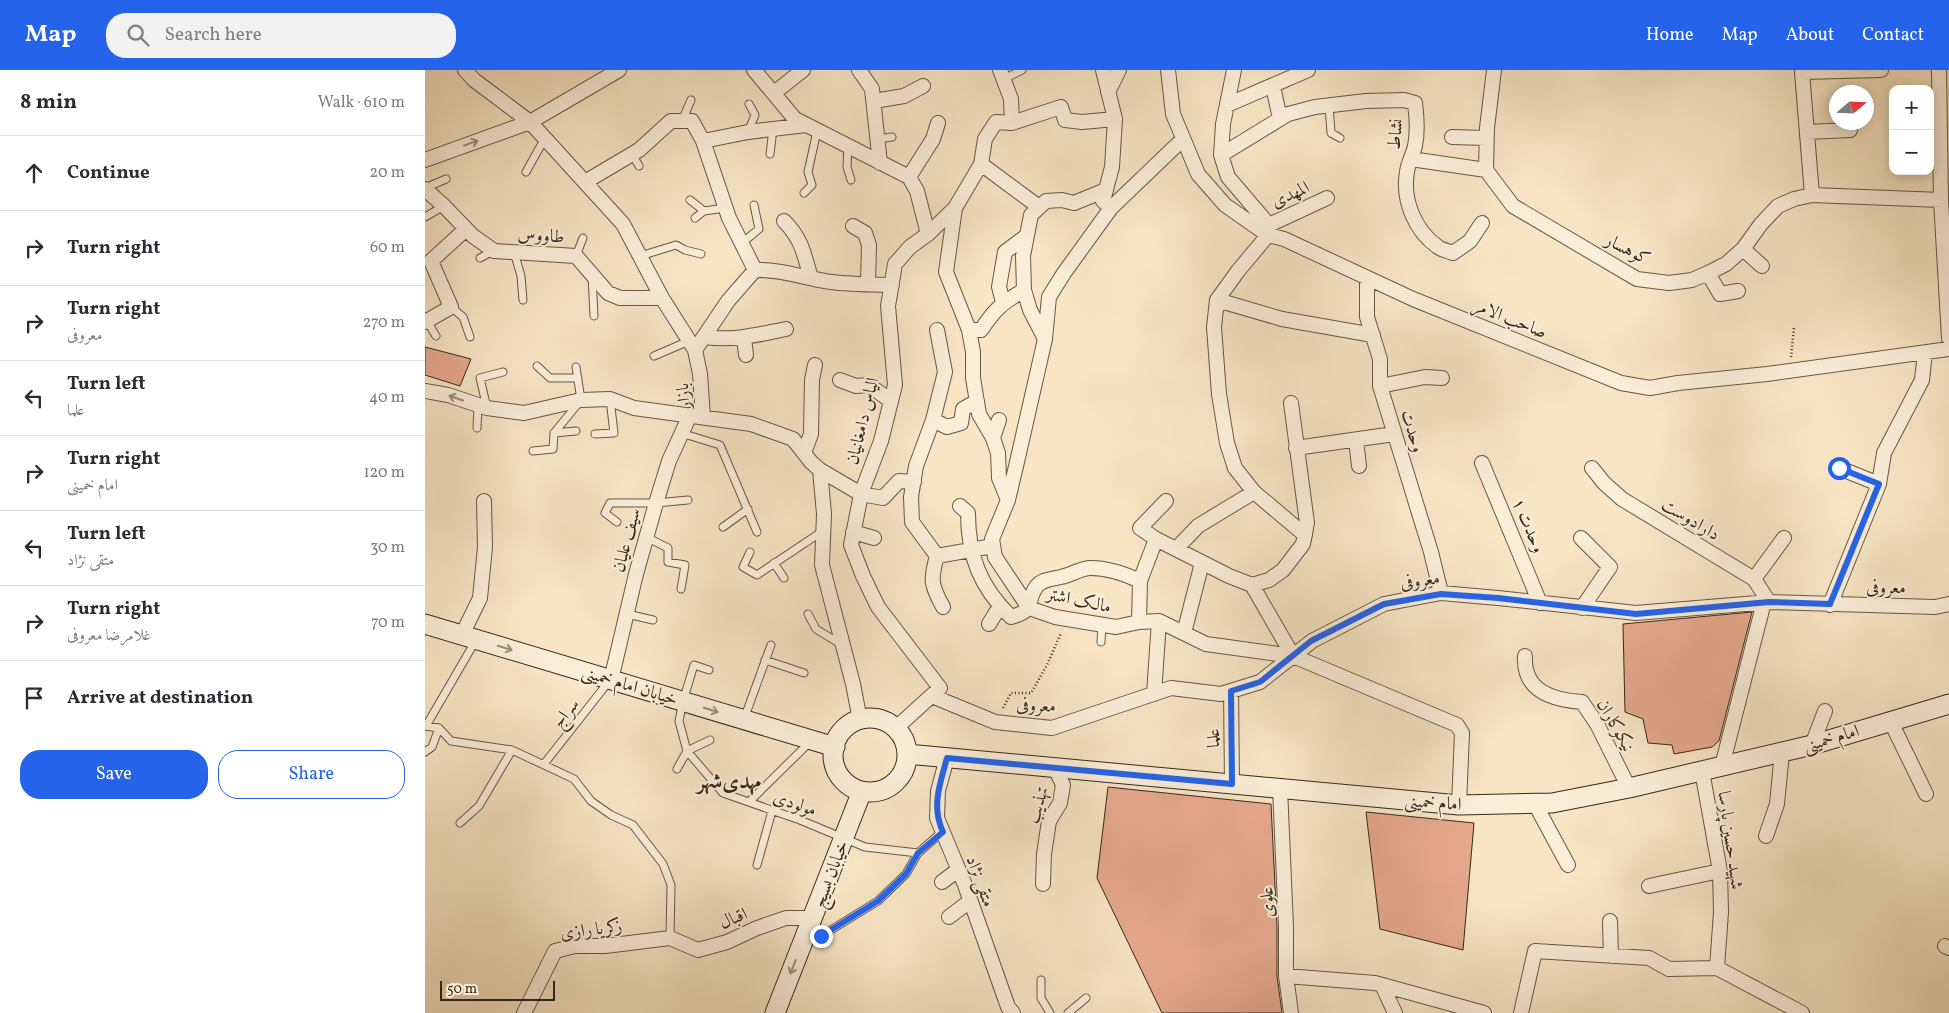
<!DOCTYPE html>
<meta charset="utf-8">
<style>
:root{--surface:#fff;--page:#f2f2f3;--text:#2b2b33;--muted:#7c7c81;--line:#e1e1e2;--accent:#2563eb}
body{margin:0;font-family:Vollkorn,Amiri,serif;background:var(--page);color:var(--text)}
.controls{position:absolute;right:15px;top:15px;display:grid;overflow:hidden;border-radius:10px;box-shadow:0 2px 12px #0003}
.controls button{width:45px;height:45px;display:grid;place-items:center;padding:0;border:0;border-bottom:1px solid var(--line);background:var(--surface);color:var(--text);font:25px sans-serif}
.compass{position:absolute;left:1404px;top:15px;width:45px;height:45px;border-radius:50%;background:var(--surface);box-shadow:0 2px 12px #0003;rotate:71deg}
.scale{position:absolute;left:15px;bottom:12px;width:115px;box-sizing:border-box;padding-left:5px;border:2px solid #35281a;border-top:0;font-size:14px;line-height:18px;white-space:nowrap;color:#35281a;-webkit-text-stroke:4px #faeed9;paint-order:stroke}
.stop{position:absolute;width:15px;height:15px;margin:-11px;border:4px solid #2563eb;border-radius:50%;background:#fff}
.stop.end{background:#2563eb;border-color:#fff;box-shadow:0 1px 5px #0008}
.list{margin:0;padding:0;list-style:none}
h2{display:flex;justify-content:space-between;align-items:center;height:65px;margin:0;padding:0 20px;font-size:21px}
h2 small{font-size:16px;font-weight:400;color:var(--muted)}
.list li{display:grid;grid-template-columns:32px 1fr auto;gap:15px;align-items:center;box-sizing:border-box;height:75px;padding:0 20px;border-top:1px solid var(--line)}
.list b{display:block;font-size:19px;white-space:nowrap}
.list p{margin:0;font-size:16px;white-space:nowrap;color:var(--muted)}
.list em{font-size:16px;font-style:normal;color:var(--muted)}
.actions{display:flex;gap:10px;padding:15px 20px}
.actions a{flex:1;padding:11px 0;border:1px solid var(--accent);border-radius:20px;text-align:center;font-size:18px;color:var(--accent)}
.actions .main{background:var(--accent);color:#fff}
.icon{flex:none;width:28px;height:28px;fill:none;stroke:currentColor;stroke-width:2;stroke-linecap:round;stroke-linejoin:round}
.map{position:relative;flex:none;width:1524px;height:943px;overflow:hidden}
header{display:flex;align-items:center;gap:30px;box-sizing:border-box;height:70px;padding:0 25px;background:var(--accent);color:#fff}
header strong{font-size:24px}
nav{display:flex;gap:28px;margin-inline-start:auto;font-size:18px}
.search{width:350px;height:45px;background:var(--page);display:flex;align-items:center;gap:12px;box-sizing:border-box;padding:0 18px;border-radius:20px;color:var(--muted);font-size:19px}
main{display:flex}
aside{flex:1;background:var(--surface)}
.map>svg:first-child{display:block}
</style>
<header>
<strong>Map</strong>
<div class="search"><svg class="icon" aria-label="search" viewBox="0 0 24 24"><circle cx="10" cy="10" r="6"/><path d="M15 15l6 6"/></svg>Search here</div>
<nav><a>Home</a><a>Map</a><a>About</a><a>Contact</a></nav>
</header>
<main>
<aside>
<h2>8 min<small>Walk · 610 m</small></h2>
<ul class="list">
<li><svg class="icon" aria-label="ahead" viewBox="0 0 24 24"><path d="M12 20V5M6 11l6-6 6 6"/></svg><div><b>Continue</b></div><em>20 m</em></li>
<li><svg class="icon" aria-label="right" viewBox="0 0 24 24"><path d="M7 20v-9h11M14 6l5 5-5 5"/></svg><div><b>Turn right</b></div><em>60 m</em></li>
<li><svg class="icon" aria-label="right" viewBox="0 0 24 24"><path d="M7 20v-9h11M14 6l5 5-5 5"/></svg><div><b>Turn right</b><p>معروفی</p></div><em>270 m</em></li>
<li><svg class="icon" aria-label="left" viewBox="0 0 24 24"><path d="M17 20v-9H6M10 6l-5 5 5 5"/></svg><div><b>Turn left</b><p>علما</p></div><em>40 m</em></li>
<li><svg class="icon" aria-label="right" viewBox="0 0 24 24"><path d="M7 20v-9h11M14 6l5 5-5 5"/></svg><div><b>Turn right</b><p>امام خمینی</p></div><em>120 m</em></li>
<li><svg class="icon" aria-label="left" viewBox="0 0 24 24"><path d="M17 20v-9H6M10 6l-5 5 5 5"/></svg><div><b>Turn left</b><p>متقی نژاد</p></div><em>30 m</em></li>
<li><svg class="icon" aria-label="right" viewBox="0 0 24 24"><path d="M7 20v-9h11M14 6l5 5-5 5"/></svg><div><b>Turn right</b><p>غلامرضا معروفی</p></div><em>70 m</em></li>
<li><svg class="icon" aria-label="arrive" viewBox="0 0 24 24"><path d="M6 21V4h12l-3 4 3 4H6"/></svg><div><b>Arrive at destination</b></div></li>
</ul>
<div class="actions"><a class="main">Save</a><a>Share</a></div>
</aside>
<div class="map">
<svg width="1524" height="943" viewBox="0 0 1524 943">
<rect width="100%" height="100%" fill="#f7e5c4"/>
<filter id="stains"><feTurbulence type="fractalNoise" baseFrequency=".004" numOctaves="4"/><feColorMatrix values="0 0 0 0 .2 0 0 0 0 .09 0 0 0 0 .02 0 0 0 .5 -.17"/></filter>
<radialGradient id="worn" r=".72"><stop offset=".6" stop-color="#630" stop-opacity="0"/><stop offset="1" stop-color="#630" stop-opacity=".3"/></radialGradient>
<!-- building -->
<path fill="#e6a88d" stroke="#35281a" d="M0,277L46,289L35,316L0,305Z
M1327,542L1294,671L1287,677L1249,684L1247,675L1223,673L1218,649L1200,642L1198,554Z
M683,717L846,734L852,857V906L857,943H737L672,808Z
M941,742L1049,753L1038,880L955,859Z"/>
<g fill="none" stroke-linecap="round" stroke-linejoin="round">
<defs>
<path id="lane" d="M579,9L597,0
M904,35L906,63L915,68
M257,51L266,30
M323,62L330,45L324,34
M453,69L467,67
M423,76L422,97L426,110
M207,84L214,96
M345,84L348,59
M101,102L120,68
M0,118L21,109
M379,123L387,115L383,102L392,61
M265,130L279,141L300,138
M0,147L19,136
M270,148L279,141
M317,173L334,159L329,135
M89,182L96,206L98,230
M151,186L158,168
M215,186L251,175L260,180L276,184
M55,188L68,181
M167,206L169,246
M26,237L38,247L45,267
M2,251L11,266
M229,286L264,271
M112,296L125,308H153
M62,338L55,308L78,302
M52,358L53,335
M129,363L151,361
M256,363L295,375L332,462
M170,364L189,363L185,329
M108,381L128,379L129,363L156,330L151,297
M192,452L180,443L185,433H231L263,430
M298,457L323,439
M221,467L243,478V492L260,495L256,519
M325,482L318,497L332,505L398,461
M349,493L359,508
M202,544L228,550
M383,544L391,559L417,575
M676,572L677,555
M340,590L379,603
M284,600L269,595L258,631L254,651L262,681L298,723L375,750L440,777L493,783
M319,649L346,575
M0,656L14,658L26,671L87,680L149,709L166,731L186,745L208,755L238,794L246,815L245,868
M1,656L51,570
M0,682L7,677L14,658
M119,694L185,610
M252,699L262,681L285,670
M324,732L386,671
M35,753L54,736L87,680
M332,795L347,741
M382,862L396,866L453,831L481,804L493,783L517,762
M616,910V928L625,943
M643,943L661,928"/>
<path id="street" d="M40,0L49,10L105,52L198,154L237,228L270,280L275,304L278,347
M329,0L370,49L484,107L492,121L503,164
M434,0L447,19L455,93
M575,0L586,29L587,53
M678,0L690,49L687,97L678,131L686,138L758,69
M743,0L748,44L773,104L800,135L843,165L859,169L988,229L1196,313L1225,318L1253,313L1342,304L1524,279
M809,0L798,54L796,85L803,107L844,155L843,165L813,201L792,230L789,257L794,324L802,373L810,398L829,422L880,465
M1069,0L1062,58L1061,100L1088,136L1212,209L1244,213L1267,210L1283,203L1301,194L1318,179L1336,154L1353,136L1369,129L1387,125L1516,130
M1514,0L1516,130L1524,268
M848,16L855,49
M683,22L694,0
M349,23L378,0
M449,31L479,26L498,16
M802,35L883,0
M1382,62L1425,60
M1027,67L1061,68
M278,71L323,62L381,55
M796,85L863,44L890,37L941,31L979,30L990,33C992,48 993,61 990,76C988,85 983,93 982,102C977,130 990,161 1013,177C1017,180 1023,181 1028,183L1045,171L1057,153
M986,89L1061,100
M0,90L105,52L194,0
M556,94L614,137
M484,107L508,69L513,53
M160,112L214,80L246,51H267L278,71L304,148L330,200
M0,119L19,136L48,166L69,181L151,186L183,223L195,228H237
M1387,125L1377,2L1456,0
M530,138L521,202L544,260L548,282V308L554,344L568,368L573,383L574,408L583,430
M686,138L639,203L624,227L620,269L592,392L583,430L567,469L570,487L604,538L630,547L691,557L714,552L734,551L781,574L868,586L1032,655L1037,663L1034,735
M359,151C377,169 379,184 386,208
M844,155L902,128
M428,156L440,163L444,175L443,214
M1318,179L1337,196
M1283,203L1295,224L1313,221
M942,208V247L955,289V316L1006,482L1016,523
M792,230L857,249L948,265
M578,232L574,217L580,182L600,167
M0,252L26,237L6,191L41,159
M512,260L520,302L508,350L491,396L486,427L487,452L512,486C505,510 506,515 518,537
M544,260H556C570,239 577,233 599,220
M279,267C310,271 331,265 361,259
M319,268L321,285
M620,269L605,240L599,220L598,186L606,145L621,131L637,130L649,133L681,120
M270,280L303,231L330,200C354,199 376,207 400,211C422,215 445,214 467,215
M415,310L431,316L444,315L466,331
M955,316L1000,307L1017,308
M0,321L23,325L62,338L99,343L156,330L185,329L209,338L326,354L368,369L386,392L395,400L399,444L397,495L428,614L435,650
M508,350L522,357L536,353L538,339L552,331
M568,368L574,350
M931,370L934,396
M871,378L969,364
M379,383L386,364L387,310L390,295
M1057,393L1115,533
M1167,398L1179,413L1197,429L1329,509L1344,532
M1414,398L1454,414
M395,400L436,424L458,428L474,411L489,412
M741,431L715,458L731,469L804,506L827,515L844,510L858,500L878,474L882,453L866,333
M535,436L543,443C543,486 555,517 586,547C612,540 600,533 611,517C617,509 627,509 636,507C646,505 656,498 666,498C683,498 700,504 715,511
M428,462L449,468
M1156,468L1185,497L1157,538
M751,479L773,456L829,422
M512,486L568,476
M1329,509L1359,468
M827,515L868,586
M1405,535L1454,414L1459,383L1497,310L1500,283
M714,552L715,511L731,469
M564,554L575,536
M759,563L777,493
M37,565L55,528L60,477L59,431
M1100,586C1098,621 1127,630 1157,632L1172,654L1204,718
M186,610L211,504L231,433L244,391L265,345
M806,621L807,714
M729,624L734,551
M507,626L570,652L627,658L746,618L796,624L835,612L887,571L959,534L1016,523L1073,528L1211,543L1344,532L1510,537L1524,534
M1465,650L1501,724
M471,658L515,618L453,537L438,506L426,475L436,424L456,371L470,315L463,236L470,194L485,177L503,164L530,138L556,94L560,69L571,52L587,53L636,37L640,50L657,52L690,49
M1387,675L1400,641
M522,688L513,721L512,748L540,815L583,937L588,943
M1297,696L1339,532
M1277,701L1295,801L1296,842L1292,898L1377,943
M855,718L861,857V906L866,943
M1110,734L1143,795
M1341,766L1352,734L1357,682
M517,812L533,800
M618,814L619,784L624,751L635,733L638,715L630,698
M1224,816L1295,801
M524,847L545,831
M1185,851L1186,886
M1520,876L1524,878
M861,906L950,913L1059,943
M957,915L970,943
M99,943L130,881L150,876H180L245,868L273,880L302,872L332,858L361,848H387
M1096,943L1110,881L1224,888L1244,899L1292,898"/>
<path id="secondary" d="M0,554L410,677
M408 685a37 37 0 1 1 74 0a37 37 0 1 1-74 0Z
M482,684L1034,735L1127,733L1204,718L1387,675L1524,634
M350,943L437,721"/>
</defs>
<!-- lane casing -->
<use href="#lane" stroke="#665744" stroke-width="9"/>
<!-- street casing -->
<use href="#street" stroke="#665744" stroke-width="16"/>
<!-- secondary casing -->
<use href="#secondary" stroke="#35281a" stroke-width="21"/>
<!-- path -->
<path stroke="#35281a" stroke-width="2.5" stroke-dasharray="1 2.5" stroke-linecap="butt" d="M1366,287L1369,258
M578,638L586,623H606L622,595L636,563"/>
<!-- lane -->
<use href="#lane" stroke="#faeed9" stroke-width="7"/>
<!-- street -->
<use href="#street" stroke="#faeed9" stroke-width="14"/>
<!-- secondary -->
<use href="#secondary" stroke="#faeed9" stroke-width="19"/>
</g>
<!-- one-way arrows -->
<defs><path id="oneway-shaft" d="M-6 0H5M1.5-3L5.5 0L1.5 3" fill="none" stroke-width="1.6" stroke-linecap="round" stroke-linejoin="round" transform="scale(1.25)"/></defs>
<g stroke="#988b7a">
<use href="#oneway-shaft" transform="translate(46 73) rotate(-20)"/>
<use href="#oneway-shaft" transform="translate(31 328) rotate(-161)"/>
<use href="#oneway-shaft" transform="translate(80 578) rotate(17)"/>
<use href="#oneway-shaft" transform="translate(286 640) rotate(17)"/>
<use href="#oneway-shaft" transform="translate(368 897) rotate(111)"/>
</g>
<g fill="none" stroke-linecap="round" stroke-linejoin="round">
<!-- route -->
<path stroke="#2563eb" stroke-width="6" d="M396,866L453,831L481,804L493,783L518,762C506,736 515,714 522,688L807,714L806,621L835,612L886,571L959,534L1016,524L1073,528L1211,544L1344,532L1405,534L1454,414L1414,398"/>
</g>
<g text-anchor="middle" stroke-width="4" stroke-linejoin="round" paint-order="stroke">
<!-- street labels -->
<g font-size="18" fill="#35281a" stroke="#faeed9">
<text transform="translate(970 64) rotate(-83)" y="6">نشاط</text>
<text transform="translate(865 124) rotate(-25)" y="6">المهدی</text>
<text transform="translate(116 165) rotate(4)" y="6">طاووس</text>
<text transform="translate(1203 179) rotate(27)" y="6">کوهسار</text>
<text transform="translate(1085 248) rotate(22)" y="6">صاحب الامر</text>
<text transform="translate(258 326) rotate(-94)" y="6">بازار</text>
<text transform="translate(437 351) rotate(-76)" y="6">الیاس دامغانیان</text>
<text transform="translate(988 361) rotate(73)" y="6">وحدت</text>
<text transform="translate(1266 449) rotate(31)" y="6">دارادوست</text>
<text transform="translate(1104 455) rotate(67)" y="6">وحدت ۱</text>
<text transform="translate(201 470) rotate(-75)" y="6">سیف علیان</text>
<text transform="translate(995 510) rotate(-8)" y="6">معروفی</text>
<text transform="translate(1461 517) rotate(1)" y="6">معروفی</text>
<text transform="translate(654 530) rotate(12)" y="6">مالک اشتر</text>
<text transform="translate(205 615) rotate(17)" y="6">خیابان امام خمینی</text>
<text transform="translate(611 635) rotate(2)" y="6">معروفی</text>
<text transform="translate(140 643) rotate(-52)" y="6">سراج</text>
<text transform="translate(1191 655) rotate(60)" y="6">نیکوکاران</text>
<text transform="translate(788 668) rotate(-91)" y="6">علما</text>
<text transform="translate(1406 668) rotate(-17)" y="6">امام خمینی</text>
<text transform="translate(1008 732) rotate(4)" y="6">امام خمینی</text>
<text transform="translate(370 733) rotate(19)" y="6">مولودی</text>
<text transform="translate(612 735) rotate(-73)" y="6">تهذیب</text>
<text transform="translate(1306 770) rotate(82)" y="6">شهید حسین پارسا</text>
<text transform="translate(405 804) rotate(-69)" y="6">خیابان بسیج</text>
<text transform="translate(556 811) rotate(70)" y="6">متقی نژاد</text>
<text transform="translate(842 832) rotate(-92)" y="6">علوی</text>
<text transform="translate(308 848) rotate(-23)" y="6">اقبال</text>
<text transform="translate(166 859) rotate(-7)" y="6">زکریا رازی</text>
</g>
<!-- district labels -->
<g font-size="22" font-weight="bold" fill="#35281a" stroke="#faeed9">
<text x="304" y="718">مهدی‌شهر</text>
</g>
</g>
<rect width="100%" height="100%" filter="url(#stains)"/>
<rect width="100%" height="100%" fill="url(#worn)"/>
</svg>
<div class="controls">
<button>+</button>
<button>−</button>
</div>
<svg class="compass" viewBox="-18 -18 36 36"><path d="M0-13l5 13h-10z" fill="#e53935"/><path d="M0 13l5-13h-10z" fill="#7c7c81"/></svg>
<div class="scale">50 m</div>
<div class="stop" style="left:1414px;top:398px"></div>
<div class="stop end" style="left:396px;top:866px"></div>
</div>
</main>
